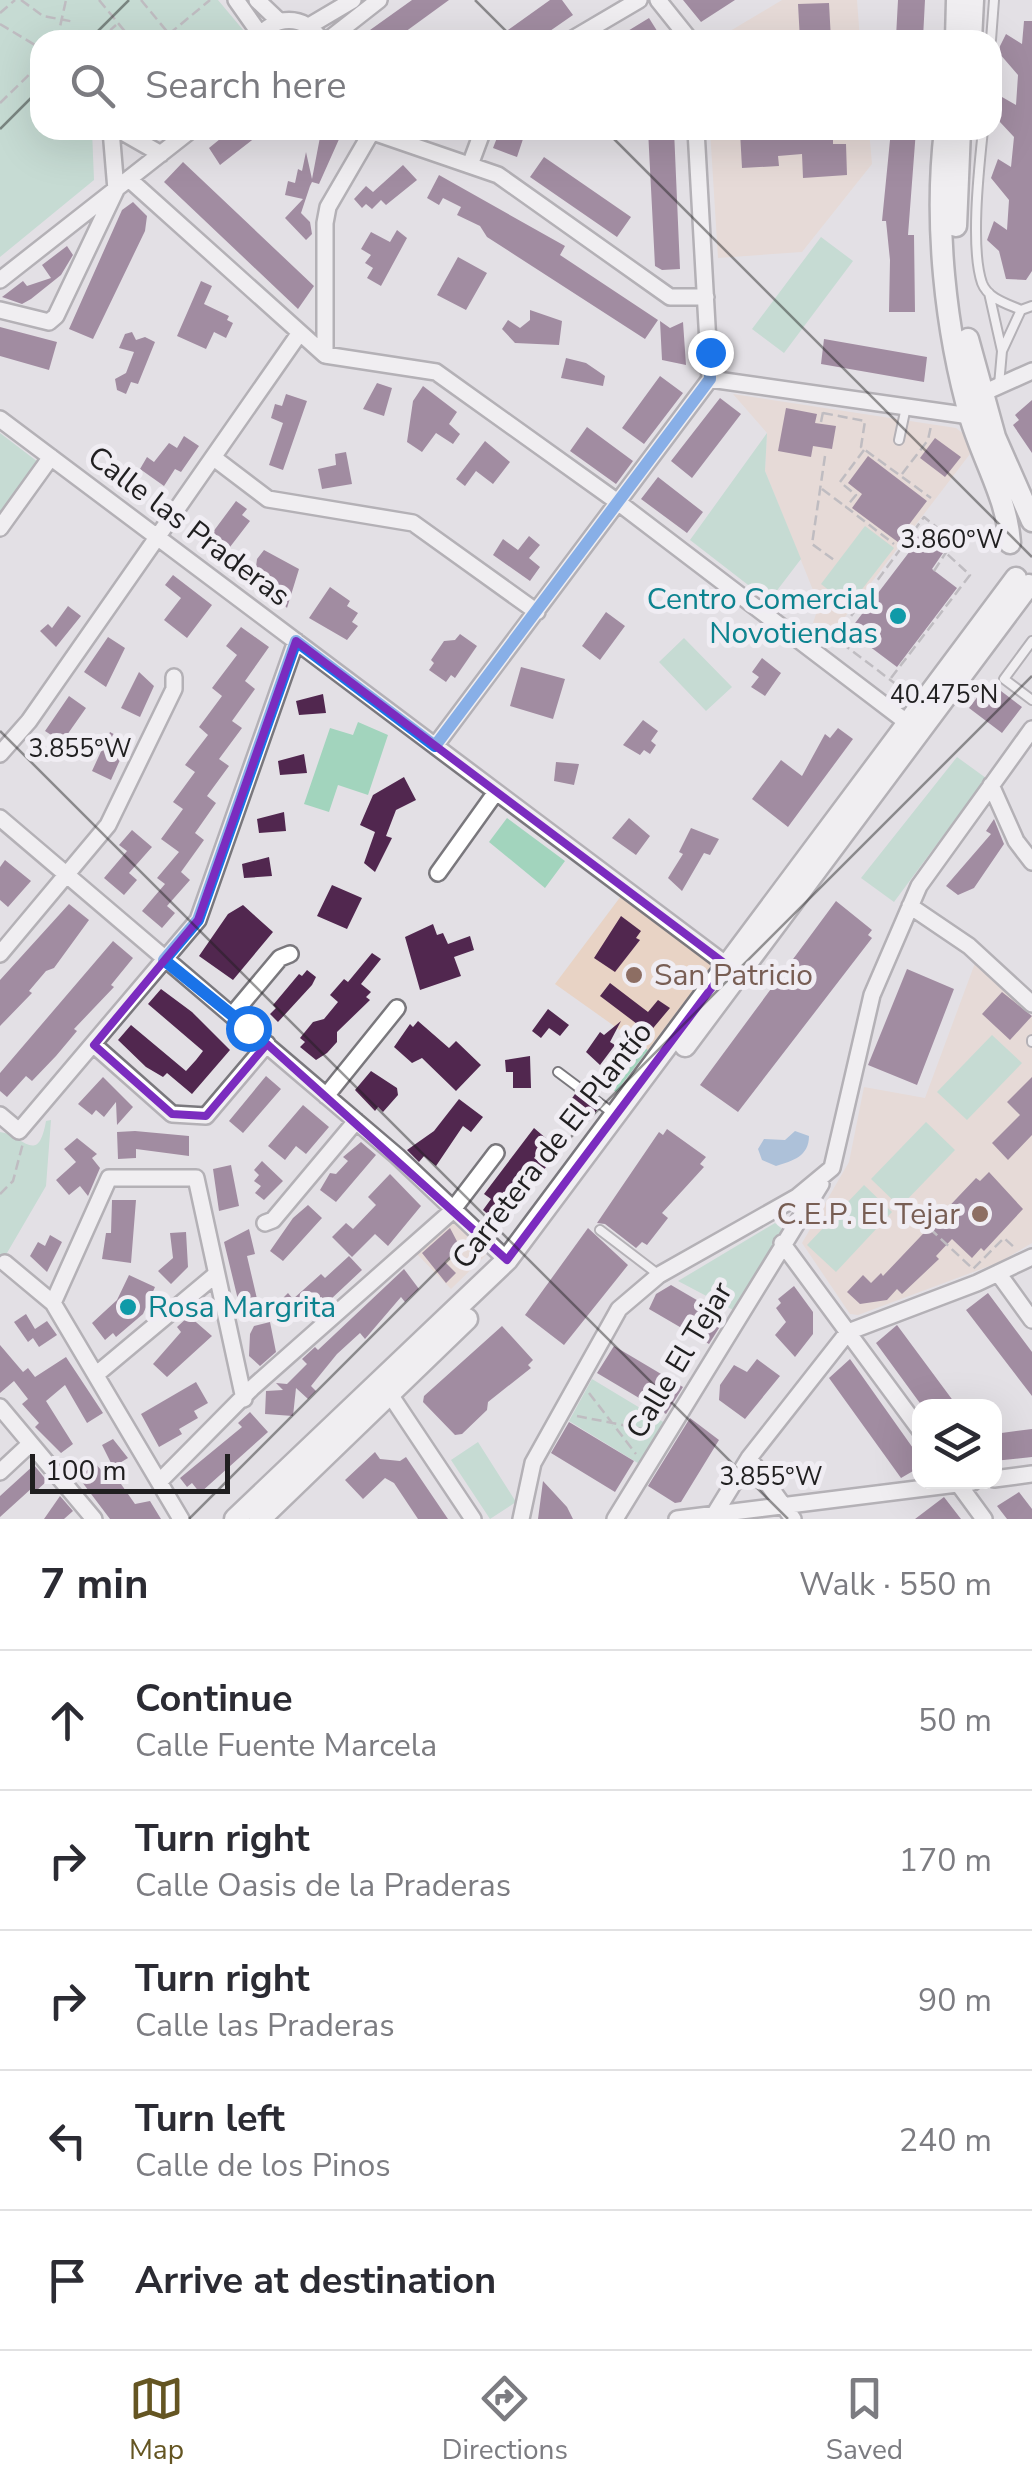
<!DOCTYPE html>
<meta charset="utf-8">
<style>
:root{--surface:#fff;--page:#f2f2f3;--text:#2b2b33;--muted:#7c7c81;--line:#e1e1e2;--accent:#645522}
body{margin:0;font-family:"Nunito Sans",sans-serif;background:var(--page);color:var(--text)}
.controls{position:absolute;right:30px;bottom:30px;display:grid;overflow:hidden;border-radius:20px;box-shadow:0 10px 40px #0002}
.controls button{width:90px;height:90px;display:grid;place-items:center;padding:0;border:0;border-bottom:2px solid var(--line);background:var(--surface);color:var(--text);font:50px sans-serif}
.scale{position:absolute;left:30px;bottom:25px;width:200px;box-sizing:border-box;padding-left:10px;border:5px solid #201f20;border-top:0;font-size:28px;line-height:35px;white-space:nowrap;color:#201f20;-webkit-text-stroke:8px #f0edf3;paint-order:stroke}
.stop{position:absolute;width:30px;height:30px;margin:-22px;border:8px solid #1a73e8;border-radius:50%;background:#fff}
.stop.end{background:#1a73e8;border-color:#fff;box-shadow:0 2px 10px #0008}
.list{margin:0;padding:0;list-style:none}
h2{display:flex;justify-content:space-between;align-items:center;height:130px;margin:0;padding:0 40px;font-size:42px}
h2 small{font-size:32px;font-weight:400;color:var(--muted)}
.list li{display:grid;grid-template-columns:65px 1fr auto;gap:30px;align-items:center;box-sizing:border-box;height:140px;padding:0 40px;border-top:2px solid var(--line)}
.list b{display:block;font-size:38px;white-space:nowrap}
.list p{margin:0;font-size:32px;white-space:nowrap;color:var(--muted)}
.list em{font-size:32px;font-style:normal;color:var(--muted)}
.icon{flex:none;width:55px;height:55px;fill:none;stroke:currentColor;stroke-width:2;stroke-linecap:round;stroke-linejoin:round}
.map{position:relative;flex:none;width:1032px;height:1519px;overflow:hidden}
.search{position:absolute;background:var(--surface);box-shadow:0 10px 40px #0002;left:30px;right:30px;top:30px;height:110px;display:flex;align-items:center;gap:25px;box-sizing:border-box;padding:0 35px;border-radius:30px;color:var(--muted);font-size:38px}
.sheet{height:830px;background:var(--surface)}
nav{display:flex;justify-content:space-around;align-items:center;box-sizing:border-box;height:140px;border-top:2px solid var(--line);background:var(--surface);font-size:28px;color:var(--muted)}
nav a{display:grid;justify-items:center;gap:5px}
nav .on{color:var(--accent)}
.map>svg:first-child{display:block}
</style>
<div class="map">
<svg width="1032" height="1519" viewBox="0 0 1032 1519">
<rect width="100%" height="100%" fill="#e3e0e5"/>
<!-- education -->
<path fill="#e8d3c5" d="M782,0H857L860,40H715Z
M710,130H869L872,164L802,252L718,258Z
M733,394L956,428L965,435L970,454L825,643L810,632L819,605L765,471L767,433Z
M621,896L712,965L648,1050L555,984Z
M975,963L1032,1016V1243L1000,1262L858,1315L850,1314L802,1243L849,1162L864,1087L925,1098Z
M454,1219L488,1253L451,1289L414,1251Z"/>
<!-- green -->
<path fill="#a2d4bd" d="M0,0H218L244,31L240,40H40V130H92L94,180L0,257Z
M821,237L853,261L784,353L752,329Z
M0,433L38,462L0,512Z
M767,433L765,471L801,559L769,601L690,540Z
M865,526L894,548L849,606L821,584Z
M684,638L732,687L706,711L659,662Z
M358,722L388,735L368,795L338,785L329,812L304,804L330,728L353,735Z
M957,757L986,778L894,902L861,878Z
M507,818L565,861L545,888L489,842Z
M992,1035L1022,1063L967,1120L937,1092Z
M631,1038L648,1050L616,1092L600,1080Z
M51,1120L46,1186L0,1265V1132C23,1135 38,1167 46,1121Z
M926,1122L955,1150L900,1207L871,1179Z
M864,1185L892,1212L836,1272L807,1245Z
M775,1223L782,1229L733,1310L678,1281Z
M592,1379L665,1423L641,1465L569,1421Z
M478,1442L516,1502L490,1519L451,1460Z"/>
<!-- water -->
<path fill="#6c9cca" d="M795,1131L809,1136C809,1156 793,1161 776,1166L762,1160L758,1149L764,1139L785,1140Z"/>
<!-- building -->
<path fill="#51274f" d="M412,0H449L394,40H356Z
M550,0H562L573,15L537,40H494Z
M683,0H735L701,22Z
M898,0H925L923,38L896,37Z
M829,3L831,40H800L798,4Z
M649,18L659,34L649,40H613Z
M1024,21H1032V271L1026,280L1006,279L999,251L987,240L994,221L1007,230L1009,200L991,178L998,159L1011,167L1014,137L999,121L996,108L1002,97L1016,105L1018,75L999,53L1000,46L1006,34L1022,44Z
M231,130H265L220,165L209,148Z
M500,130H526L517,157L493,148Z
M648,130H674L680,269L662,270L655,266Z
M833,130V144H846L847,175L803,178L802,154L778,156L779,166L742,168L740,132Z
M891,130H916L908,235H914L915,312H889L890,260L886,221H882Z
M321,132L340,137L319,184L312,182L310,186L301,213L310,222L312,234L306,240L285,218L303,199L285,195L288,181L295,183L298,169L302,171L306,152L312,179Z
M544,157L631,217L617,237L530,177Z
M183,162L314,286L298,309L164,182Z
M403,165L417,180L386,205L381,200L372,209L366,204L362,208L354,199L366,186L373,192Z
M439,175L565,246L560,255L658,320L645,339L487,237L480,226L457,215L461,207L443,198L439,205L427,198Z
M133,202L147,216L145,231L93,339L69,329L122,210Z
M397,230L407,238L381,286L367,278L373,268L365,263L371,255L361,249L371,232L390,242Z
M67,246L73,255L61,275L31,299L22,304L2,297L23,281L27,286L51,278L42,265Z
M458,257L487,273L466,310L437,295Z
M201,281L212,286L204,304L229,316L227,320L233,323L226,338L214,332L206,349L177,336Z
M530,310L562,321L559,345L515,343L502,329L508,320L520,328L530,320Z
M660,321L670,328L683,322L686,365L662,360Z
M0,327L57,342L49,370L0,356Z
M132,332L136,340L145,337L155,342L138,384L131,382L126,394L117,390L115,379L126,373L134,352L119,348L125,334Z
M824,339L927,357L924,382L821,364Z
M566,358L586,363L605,376L603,386L561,378Z
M660,376L683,393L644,444L622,428Z
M377,383L392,388L384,416L363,409Z
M423,386L457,412L449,424L460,434L453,444L436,433L422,452L407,442L413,401Z
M286,394L307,401L283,470L269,465L283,423L271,418L275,404L282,406Z
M720,398L741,414L692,478L671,461Z
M1032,400V453L1013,425L1019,420L1015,415Z
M786,408L817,414L815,423L836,426L832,449L813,446L811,457L778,451Z
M587,427L633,461L616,484L570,451Z
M184,436L199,446L181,472L175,469L164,486L140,469L147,457L154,462L169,443L177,448Z
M935,438L961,457L945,477L920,458Z
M485,441L510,462L493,484L476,471L465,486L456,479Z
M346,452L352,484L322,489L318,469L336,465L335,454Z
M868,456L927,501L908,526L943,553L932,569L957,588L897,667L849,631L910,551L852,508L862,494L848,483Z
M658,477L703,512L687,533L641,499Z
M236,501L247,509L242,515L250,521L230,547L224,542L219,549L207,540Z
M529,536L540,545L529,558L540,567L530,581L493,555L503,539L518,550Z
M264,550L299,569L287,608L255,574L257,559Z
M173,575L212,605L187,638L164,620L181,598L165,585Z
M330,587L350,601L347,606L358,613L352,622L358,626L347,640L309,618Z
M68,606L81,616L56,647L40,631L48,624L52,628Z
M606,612L625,626L600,660L582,646Z
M241,627L269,647L245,681L255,689L232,721L242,728L219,759L229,766L207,796L216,803L195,833L204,840L181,872L190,880L167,906L175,913L162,928L142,911L165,884L157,878L179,852L161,839L183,809L173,802L195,772L185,765L208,735L199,727L222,696L212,688L237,655L226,646Z
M460,634L477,646L455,678L451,675L446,682L429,670L434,663L431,660L444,641L455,640Z
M108,637L125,648L106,687L84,672Z
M762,658L781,673L765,696L751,687L759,677L752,672Z
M521,667L565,679L553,719L510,706Z
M139,672L154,686L140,717L121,708Z
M982,691L994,700L1001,691L1022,707L1002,733L969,708Z
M323,694L326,713L299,715L296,701Z
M69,696L86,708L62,742L45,731Z
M643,720L658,731L651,741L656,745L650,754L644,750L640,755L623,745Z
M838,728L853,739L788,827L752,799L781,760L802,776L825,734L830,738Z
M110,732L128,742L111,780L92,771Z
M304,754L307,773L280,775L278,761Z
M556,762L579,764L574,785L554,781Z
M404,777L416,800L396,810L386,836L392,838L375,872L364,863L375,832L360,825L373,795Z
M284,812L286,831L259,833L257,819Z
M629,818L650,836L636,855L612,838Z
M994,819L1004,844L974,888L958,895L946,886L991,834L986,831Z
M691,828L719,839L710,855L704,853L682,891L668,878L683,854L679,852Z
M132,830L152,847L129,873L137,880L124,895L104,878L127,851L119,845Z
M269,857L272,876L244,878L242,864Z
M5,860L31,881L8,907L0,900V867Z
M332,885L362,898L347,929L317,916Z
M836,901L872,930L868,935L872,938L738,1112L700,1085Z
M69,904L89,920L54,968L46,971L29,991L32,993L0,1026V980Z
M243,905L273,932L233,980L199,956L228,914Z
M621,916L641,931L636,938L640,940L615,972L594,958Z
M433,924L437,935L443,933L448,944L470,936L474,950L454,957L461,976L420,990L405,937Z
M113,941L133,958L111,985L114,987L74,1029L77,1031L56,1056L32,1081L26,1076L7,1097L0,1091V1073Z
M372,953L381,959L361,984L371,992L366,997L370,1000L337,1032V1042L327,1053L316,1060L300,1047L305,1042L300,1038L313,1022L324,1019L338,1002L330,995L344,979L348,982Z
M907,969L954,989L917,1085L868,1065Z
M307,970L316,977L312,985L278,1022L270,1014L276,1008L273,1005L299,974L302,976Z
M610,983L648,1012L658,1000L670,1008L649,1033L600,996Z
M161,989L192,1012L230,1050L192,1094L167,1073L163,1077L146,1067L118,1040L131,1025L186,1071L196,1060L203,1051L148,1004Z
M1002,992L1032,1016L1010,1040L982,1014Z
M548,1009L569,1025L560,1036L549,1028L541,1038L532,1031Z
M418,1021L449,1048L456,1041L481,1065L456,1091L422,1058L412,1063L394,1047L410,1024L413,1027Z
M621,1021L610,1042L615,1045L600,1065L586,1052L600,1032L604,1035Z
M530,1056L531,1088H513V1072H506L505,1060Z
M371,1071L397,1088L398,1095L383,1112L378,1107L375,1111L355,1090Z
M266,1076L281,1089L243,1133L229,1121Z
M103,1077L133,1107L117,1125L116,1102L104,1117L96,1110L92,1115L78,1104Z
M1032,1077V1135L1008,1160L992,1143L1020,1115L1007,1102Z
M575,1094L597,1110L582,1129L572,1122L577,1116L566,1107Z
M459,1099L483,1117L471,1132L463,1126L436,1166L424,1156L419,1162L407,1150L434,1131Z
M303,1105L329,1127L306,1154L296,1146L285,1160L268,1146Z
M534,1128L548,1140L534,1158L546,1167L531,1186L522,1179L516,1181L491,1217L483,1210L491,1199L484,1194Z
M667,1129L706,1157L700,1164L704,1167L662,1213L668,1218L647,1245L642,1242L636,1248L605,1224L597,1223L659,1132L663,1135Z
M135,1131L189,1136V1156L136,1149V1158L118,1159L117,1132Z
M77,1138L97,1154L92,1158L100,1168L88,1196L80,1186L69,1195L56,1180L76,1162L64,1149Z
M361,1142L376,1155L336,1202L320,1190L330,1173L336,1174L348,1161L343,1157Z
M262,1161L283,1181L264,1200L255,1193L261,1186L254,1181L259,1175L254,1170Z
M231,1165L239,1206L219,1211L213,1169Z
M989,1172L1023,1209L984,1251L981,1248L972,1258L952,1239L936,1256L939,1259L902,1294L897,1289L887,1300L860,1304L847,1292L863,1275L871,1283L881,1273L883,1276L976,1178L980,1181Z
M390,1174L421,1206L388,1246L375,1234L352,1257L332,1237L346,1223L353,1229L376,1205L368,1197Z
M112,1200H136L131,1263L102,1259L106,1233H111Z
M308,1205L322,1218L283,1261L270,1251L293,1218Z
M450,1228L460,1247L445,1262L456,1273L446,1283L422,1253Z
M588,1228L628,1265L564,1345L525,1315Z
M249,1229L255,1254L247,1256L258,1303L240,1308L224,1242Z
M186,1232L188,1267L171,1284L158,1271L173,1258L170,1233Z
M50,1235L62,1242L47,1272L30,1256L38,1242L45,1246Z
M349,1256L362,1270L314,1315L305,1305L294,1316L280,1301L288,1293L293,1299L321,1274L325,1278Z
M404,1269L419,1289L405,1302L401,1297L365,1339L360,1333L337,1354L311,1386L316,1391L308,1399L296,1388L293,1416L265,1414L266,1391L283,1390L276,1383L287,1384L307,1364L302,1359L315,1347L318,1350Z
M129,1275L155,1287L143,1314L116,1337L113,1333L105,1340L92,1323L117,1300Z
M671,1285L726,1317L709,1344L649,1309L656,1294Z
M794,1286L813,1312V1334L795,1357L775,1335L786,1322L776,1308L781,1303L778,1299Z
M988,1293L1032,1352V1396L966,1310Z
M26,1314L35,1329L47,1321L57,1335L39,1347L33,1338L28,1342L14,1322Z
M189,1316L212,1336L167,1377L153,1364L181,1332L177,1327Z
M270,1322L276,1352L260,1366L249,1356L250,1334L254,1326Z
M897,1325L957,1406H922L876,1343Z
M502,1326L533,1360L528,1365L531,1368L488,1402L487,1410L462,1434L455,1435L423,1402L424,1396Z
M0,1345L23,1372L28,1368L35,1377L66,1357L103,1413L87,1423L65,1385L46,1401L73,1444L61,1453L35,1427L39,1423L22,1404L28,1399L14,1381L0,1393Z
M614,1346L683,1387L666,1414L597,1373Z
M757,1359L780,1376L745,1419L719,1400L720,1385L734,1365L747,1372Z
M850,1359L920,1458V1467L901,1478L829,1378Z
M196,1382L208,1403L194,1411L198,1418L179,1429L182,1434L159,1447L141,1414Z
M250,1412L268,1432L200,1493L192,1483L187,1487L180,1478L242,1427L238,1423Z
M690,1418L719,1440L681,1502L675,1503L648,1486Z
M569,1422L634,1461L615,1492L551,1453Z
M1032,1429V1457L994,1461V1434Z
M113,1439L128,1458L113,1467L102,1445Z
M375,1452L380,1459L400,1461L406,1457L448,1519H418L394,1483L385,1478L363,1499L345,1480Z
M95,1463L108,1478L114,1474L135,1504L150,1501L161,1519H110L79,1478Z
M34,1465L47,1481L36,1491L32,1488L0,1517V1496Z
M543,1481L567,1507L573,1519H538Z
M1019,1492L1032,1509V1519H1007L997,1506Z
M60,1496L73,1511L64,1519H44Z
M944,1497L961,1519H915Z"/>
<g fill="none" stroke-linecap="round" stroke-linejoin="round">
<defs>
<path id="service" d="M991,40L994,0
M983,130C979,168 970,248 982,283C988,299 1008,304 1021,310
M989,293L1002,351
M999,385L1002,351L1021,310L1032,306
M899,440L906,407
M1032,641L1004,679L1032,700
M1032,1040V1042
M558,1072L614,1114
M600,1230L659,1275"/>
<path id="minor" d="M236,0L260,34
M257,0L279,21
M658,0L690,40
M309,26L353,0
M257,40C273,14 305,14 321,40
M328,40L379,0
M571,40L639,0
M119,130L161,154
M367,130L498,175L670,297H706
M470,165L483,130
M130,180L325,355L436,372L619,503L909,724
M0,280L191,130
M0,310L49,322L56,316L116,190L111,130
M325,355V223L328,207L371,133
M710,379L970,416
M981,394L1032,371
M0,419L728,966
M214,458L268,499L413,523L537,612
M0,528L51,457
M435,746L710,379L696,130
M0,754L29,721L299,334
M991,785L1016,841L1032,862
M0,818L397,1156L507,1260
M438,873L496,792
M910,906L969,946L1032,1004
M0,954L108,825L174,689V677
M233,1014L280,958L290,954
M94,1045L172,1114L206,1116L267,1044
M326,1096L397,1008
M0,1115L19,1131L198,920L296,641
M265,1223L273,1220L356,1121
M782,1243L920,1430
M5,1263L53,1303L181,1519
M998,1273L1032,1320
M53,1303L109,1178H196L244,1399
M98,1373L214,1276
M389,1393L473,1519
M0,1407L94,1519
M749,1458L793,1519
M0,1472L30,1444
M994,1479L1032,1474
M160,1481L252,1388L451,1212L496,1153
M957,1482L984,1519
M714,1515L749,1458L848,1332L977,1283L1032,1257
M521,1519L533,1463L619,1309L659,1275L797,1197L832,1168L872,995L919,886L1032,729
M615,1519L821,1184
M677,1519L973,1482"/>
<path id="tertiary" d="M956,40L957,0
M971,40L973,0
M945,130C934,223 945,330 971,420C984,462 1007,499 1010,543
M956,226L960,130
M968,339L995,437L1032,521
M685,1046L1029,585
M235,1519L507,1260L1016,578
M260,1519L467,1319"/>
</defs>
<!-- service casing -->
<use href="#service" stroke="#7a787d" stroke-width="12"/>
<!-- minor casing -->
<use href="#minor" stroke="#7a787d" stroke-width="20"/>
<!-- tertiary casing -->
<use href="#tertiary" stroke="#7a787d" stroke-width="25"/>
<!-- path -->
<path stroke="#939194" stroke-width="2.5" stroke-dasharray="10 5" stroke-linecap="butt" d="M21,0L43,16L75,22
M99,0L132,40
M141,0L174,40
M0,13L15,0
M0,24L40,48
M169,34L210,0
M57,40L66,0
M99,40L116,25
M0,103L40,64
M823,413L865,421L861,447L931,498
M821,422L823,412
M864,450L840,482L856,495L846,507L894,544
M825,456L812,544L834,560
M902,474L928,440L931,426
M822,489L846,507
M934,571L954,540
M891,678L970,575L946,553
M909,694L835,638L924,517L940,530
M0,1194L13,1181L23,1143
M908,1208L973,1269L1004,1238L1015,1248
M589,1393L636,1454
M577,1416L653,1431"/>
<!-- service -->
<use href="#service" stroke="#fff" stroke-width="8"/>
<!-- minor -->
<use href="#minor" stroke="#fff" stroke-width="15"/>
<!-- tertiary -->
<use href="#tertiary" stroke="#fff" stroke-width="20"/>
</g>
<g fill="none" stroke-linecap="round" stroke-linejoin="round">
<!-- route -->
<path stroke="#1a73e8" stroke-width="12" d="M248,1028L164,960L198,920L296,641L435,746L710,379V352"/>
</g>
<!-- marked area -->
<path d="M0 0H1032V1519H0ZM296,641L728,966L507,1260L267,1044L206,1116L172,1114L94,1045L198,920Z" fill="#e3e0e5" fill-opacity=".55" fill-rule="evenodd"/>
<path fill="none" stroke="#7b2cbf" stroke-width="8" stroke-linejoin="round" d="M296,641L728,966L507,1260L267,1044L206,1116L172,1114L94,1045L198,920Z"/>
<!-- ticks -->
<path fill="none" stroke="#201f20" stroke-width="2.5" stroke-opacity="0.45" d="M475,0L515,40M89,40L129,0M0,129L40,89M605,130L1032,557M0,731L788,1519M189,1519L1032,676"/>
<!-- markers -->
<g fill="#0f9aa8" stroke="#f0edf3" stroke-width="4">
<circle cx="898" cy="616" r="10"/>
<circle cx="128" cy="1307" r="10"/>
</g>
<g fill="#8d6e63" stroke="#f0edf3" stroke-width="4">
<circle cx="634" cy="975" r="10"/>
<circle cx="980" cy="1214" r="10"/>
</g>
<g text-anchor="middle" stroke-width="10" stroke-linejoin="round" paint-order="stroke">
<!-- street labels -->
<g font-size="30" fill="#201f20" stroke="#f0edf3">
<text transform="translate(189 526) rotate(37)" y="10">Calle las Praderas</text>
<text transform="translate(552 1145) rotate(-52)" y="10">Carretera de El Plantío</text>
<text transform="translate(679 1360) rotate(-59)" y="10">Calle El Tejar</text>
</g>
<!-- culture labels -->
<g font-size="30" fill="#0d838f" stroke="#f0edf3" text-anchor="end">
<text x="878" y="609">Centro Comercial<tspan x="878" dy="34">Novotiendas</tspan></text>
<text x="148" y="1317" text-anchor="start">Rosa Margrita</text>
</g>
<!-- education labels -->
<g font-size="30" fill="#785e54" stroke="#f0edf3" text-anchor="start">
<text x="654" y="985">San Patricio</text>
<text x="960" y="1224" text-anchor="end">C.E.P. El Tejar</text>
</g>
</g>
<g font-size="25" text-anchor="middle" fill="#201f20" stroke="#f0edf3" stroke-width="10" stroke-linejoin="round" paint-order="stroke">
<text x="952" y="548">3.860°W</text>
<text x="944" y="703">40.475°N</text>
<text x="80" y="757">3.855°W</text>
<text x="771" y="1485">3.855°W</text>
</g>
</svg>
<div class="controls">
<button><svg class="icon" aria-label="layers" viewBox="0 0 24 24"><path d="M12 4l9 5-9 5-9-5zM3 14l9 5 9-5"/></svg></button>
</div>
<div class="scale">100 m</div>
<div class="stop" style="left:248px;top:1028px"></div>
<div class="stop end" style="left:710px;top:352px"></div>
<div class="search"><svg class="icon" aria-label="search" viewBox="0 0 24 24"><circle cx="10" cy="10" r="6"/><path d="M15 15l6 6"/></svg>Search here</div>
</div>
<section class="sheet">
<h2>7 min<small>Walk · 550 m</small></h2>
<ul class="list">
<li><svg class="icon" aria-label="ahead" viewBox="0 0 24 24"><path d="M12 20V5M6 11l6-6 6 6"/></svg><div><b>Continue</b><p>Calle Fuente Marcela</p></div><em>50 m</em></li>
<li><svg class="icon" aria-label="right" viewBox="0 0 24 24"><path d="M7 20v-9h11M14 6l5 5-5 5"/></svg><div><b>Turn right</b><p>Calle Oasis de la Praderas</p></div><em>170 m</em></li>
<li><svg class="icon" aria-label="right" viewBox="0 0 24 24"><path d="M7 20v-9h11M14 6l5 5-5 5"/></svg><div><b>Turn right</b><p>Calle las Praderas</p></div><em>90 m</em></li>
<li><svg class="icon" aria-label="left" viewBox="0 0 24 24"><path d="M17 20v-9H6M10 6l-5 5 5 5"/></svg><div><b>Turn left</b><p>Calle de los Pinos</p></div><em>240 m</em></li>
<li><svg class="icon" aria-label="arrive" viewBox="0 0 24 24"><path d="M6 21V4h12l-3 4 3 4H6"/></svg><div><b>Arrive at destination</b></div></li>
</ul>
</section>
<nav>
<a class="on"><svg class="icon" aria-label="map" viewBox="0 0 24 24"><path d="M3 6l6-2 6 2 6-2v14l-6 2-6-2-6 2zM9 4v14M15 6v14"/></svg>Map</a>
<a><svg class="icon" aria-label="directions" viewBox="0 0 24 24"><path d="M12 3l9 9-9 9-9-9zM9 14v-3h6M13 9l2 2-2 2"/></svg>Directions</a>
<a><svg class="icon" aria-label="saved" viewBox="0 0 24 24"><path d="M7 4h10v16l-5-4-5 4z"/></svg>Saved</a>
</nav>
